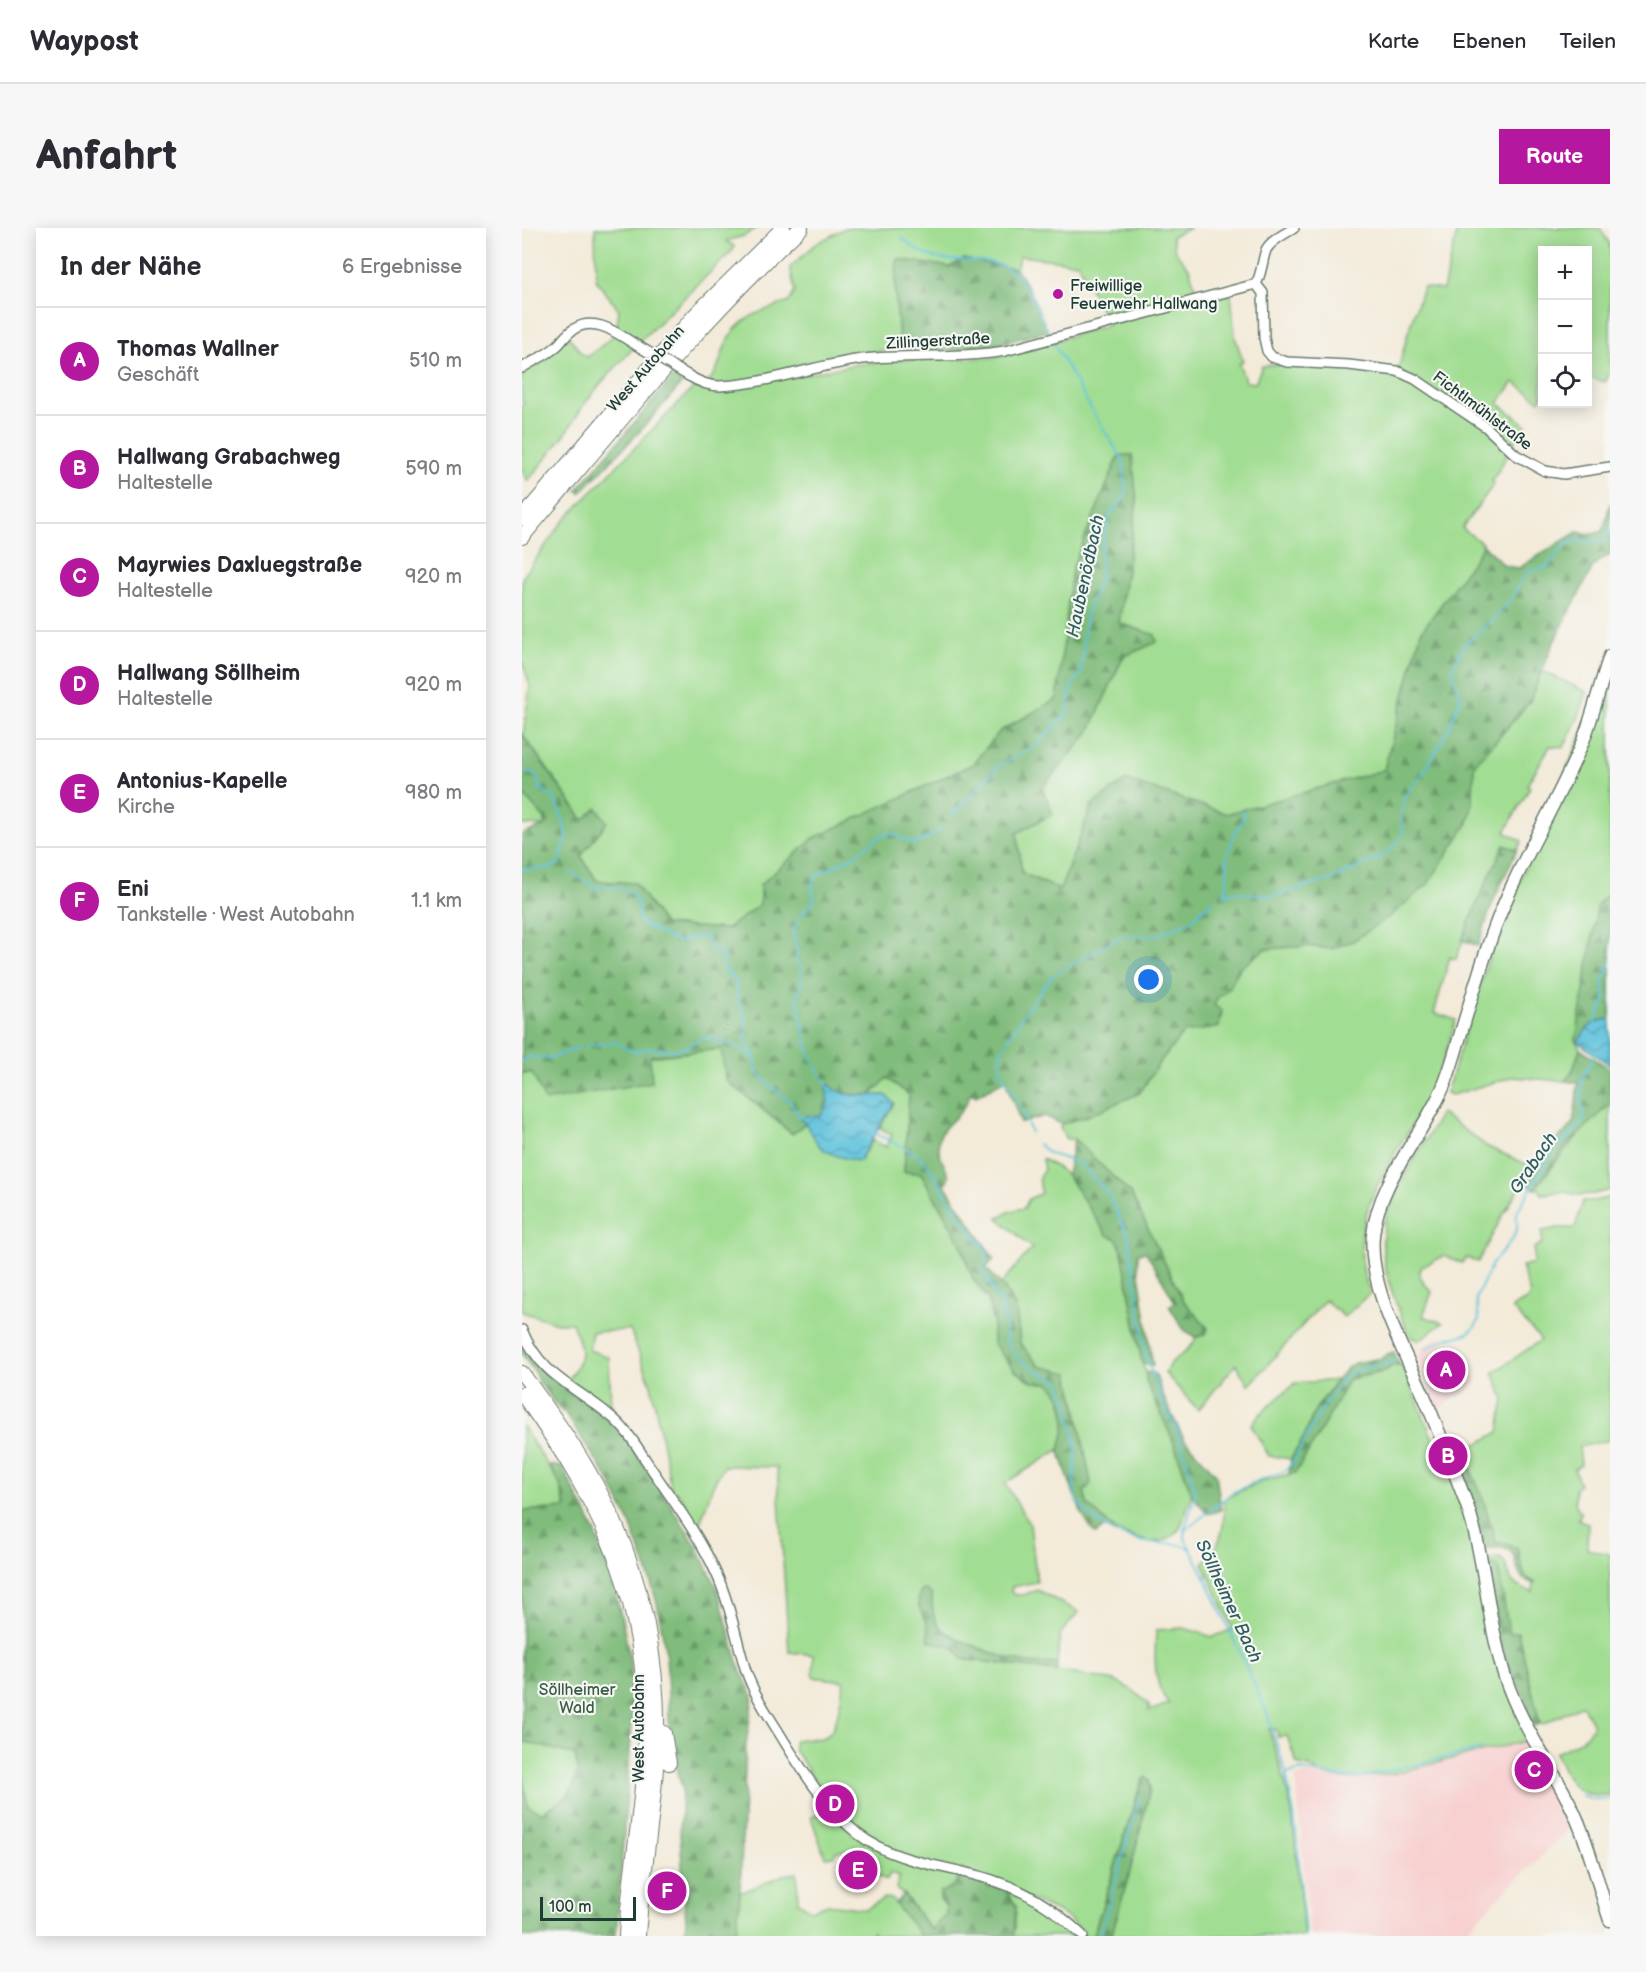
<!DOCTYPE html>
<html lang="de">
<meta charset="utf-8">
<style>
:root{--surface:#fff;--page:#f7f7f7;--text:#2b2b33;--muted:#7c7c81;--line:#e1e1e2;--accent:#b5179e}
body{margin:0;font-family:"Balsamiq Sans",sans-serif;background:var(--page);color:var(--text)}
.controls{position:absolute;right:18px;top:18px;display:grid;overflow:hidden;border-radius:0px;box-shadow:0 3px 15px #0003}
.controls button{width:54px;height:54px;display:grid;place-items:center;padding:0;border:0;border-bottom:2px solid var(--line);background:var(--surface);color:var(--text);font:30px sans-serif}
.scale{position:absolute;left:18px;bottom:15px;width:96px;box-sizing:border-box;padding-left:6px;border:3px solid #1f3d34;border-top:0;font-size:16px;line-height:21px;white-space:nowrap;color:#1f3d34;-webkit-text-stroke:4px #f6f6f2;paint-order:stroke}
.you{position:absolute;left:627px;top:752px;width:21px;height:21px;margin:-15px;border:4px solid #fff;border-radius:50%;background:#1a73e8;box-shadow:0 0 0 9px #1a73e833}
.badge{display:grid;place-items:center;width:39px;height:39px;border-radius:50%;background:var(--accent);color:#fff;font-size:20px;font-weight:700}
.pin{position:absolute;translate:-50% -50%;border:3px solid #fff;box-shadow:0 2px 6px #0006}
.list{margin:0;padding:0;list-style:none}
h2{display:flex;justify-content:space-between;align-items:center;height:78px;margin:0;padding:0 24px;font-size:26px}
h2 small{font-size:20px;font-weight:400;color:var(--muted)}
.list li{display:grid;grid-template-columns:39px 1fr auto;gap:18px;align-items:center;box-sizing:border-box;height:108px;padding:0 24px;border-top:2px solid var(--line)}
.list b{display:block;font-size:22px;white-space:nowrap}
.list p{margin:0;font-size:20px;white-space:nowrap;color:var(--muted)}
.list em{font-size:20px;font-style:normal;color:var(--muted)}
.icon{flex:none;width:33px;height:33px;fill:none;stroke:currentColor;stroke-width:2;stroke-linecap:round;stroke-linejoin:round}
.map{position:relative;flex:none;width:1088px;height:1708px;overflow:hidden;border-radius:0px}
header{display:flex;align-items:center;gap:36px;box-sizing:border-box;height:84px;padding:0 30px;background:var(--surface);border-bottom:2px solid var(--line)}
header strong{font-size:28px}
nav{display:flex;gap:33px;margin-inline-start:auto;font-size:21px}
.intro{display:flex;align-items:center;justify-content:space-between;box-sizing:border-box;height:144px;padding:0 36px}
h1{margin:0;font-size:42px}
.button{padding:15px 27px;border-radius:0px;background:var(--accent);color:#fff;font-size:21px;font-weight:700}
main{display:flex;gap:36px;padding:0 36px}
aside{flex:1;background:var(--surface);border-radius:0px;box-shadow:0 3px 15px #0003}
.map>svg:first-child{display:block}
</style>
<header>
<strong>Waypost</strong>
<nav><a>Karte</a><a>Ebenen</a><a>Teilen</a></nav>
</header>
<div class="intro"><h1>Anfahrt</h1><a class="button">Route</a></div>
<main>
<aside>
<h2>In der Nähe<small>6 Ergebnisse</small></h2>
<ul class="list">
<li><span class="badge">A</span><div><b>Thomas Wallner</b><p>Geschäft</p></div><em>510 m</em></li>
<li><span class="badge">B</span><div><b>Hallwang Grabachweg</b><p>Haltestelle</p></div><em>590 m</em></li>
<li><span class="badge">C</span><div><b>Mayrwies Daxluegstraße</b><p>Haltestelle</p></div><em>920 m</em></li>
<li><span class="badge">D</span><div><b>Hallwang Söllheim</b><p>Haltestelle</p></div><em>920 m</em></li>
<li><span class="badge">E</span><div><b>Antonius-Kapelle</b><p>Kirche</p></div><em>980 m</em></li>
<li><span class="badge">F</span><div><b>Eni</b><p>Tankstelle · West Autobahn</p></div><em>1.1 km</em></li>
</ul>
</aside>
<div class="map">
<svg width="1088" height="1708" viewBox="0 0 1088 1708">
<defs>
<pattern id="forest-firs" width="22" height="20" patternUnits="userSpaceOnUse" patternTransform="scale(1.5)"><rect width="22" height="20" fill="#80bc7c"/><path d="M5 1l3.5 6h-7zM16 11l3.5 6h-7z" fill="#689a66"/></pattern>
<pattern id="water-waves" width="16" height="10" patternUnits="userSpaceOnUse" patternTransform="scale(1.5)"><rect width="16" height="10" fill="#5ec2dc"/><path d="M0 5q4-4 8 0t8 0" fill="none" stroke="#4d9fb3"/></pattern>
</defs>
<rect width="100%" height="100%" fill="#f6f6f2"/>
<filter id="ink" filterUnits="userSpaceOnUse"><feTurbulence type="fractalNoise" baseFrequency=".0167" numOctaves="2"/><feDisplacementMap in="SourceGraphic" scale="12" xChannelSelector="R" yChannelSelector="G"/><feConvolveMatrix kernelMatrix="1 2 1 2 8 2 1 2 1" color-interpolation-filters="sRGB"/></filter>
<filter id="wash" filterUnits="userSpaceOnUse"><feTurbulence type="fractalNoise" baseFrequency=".008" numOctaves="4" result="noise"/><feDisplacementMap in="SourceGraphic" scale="24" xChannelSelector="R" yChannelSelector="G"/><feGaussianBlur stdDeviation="1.35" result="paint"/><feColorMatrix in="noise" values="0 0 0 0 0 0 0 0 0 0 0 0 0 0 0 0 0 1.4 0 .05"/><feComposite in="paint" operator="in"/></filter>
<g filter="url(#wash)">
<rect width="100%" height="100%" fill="#f3ead8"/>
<!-- built -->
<path fill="#f7d0cf" d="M917,1109L922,1115L927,1116L956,1154L914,1183L897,1128L902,1119Z
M1007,1512L1049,1599L938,1708H788L774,1548L796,1545L822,1551L870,1546Z"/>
<!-- green -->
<path fill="#a1dd92" stroke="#608d63" stroke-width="1.5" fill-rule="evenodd" d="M73,0H235L222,8L204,13L212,18L211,22L118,113L79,155L61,178L44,205L6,253L0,243V177L2,175L0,172V143L47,109L61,127L66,129L90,109L96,101L95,95L97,82L74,52Z
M323,0H669L650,8L653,23L667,40L678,73L709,66L713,109L721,133L717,136L724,154L733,155L740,138C784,132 831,141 875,146L887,101L901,59L921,62L936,0H1078L1088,17V145L1083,154L1066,149V22H1020V170L1018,173L992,154L976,175L1004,197C991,215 982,234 970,253L972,256L940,300L961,316L954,329L899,404L862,542L705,586L604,552L570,577L538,662L500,645L495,605L520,560L567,504L601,429L633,407L597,395L615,273L550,341L535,471L478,503L451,536L292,610L238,676L205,701L142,697L113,655L75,653L59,628L62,592L1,507L8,458L0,432V350L39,296L55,279L172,159H181C196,145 196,137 203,118C214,89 241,82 267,74L273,63L268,39L295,15ZM498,28L556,35L586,97L495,124L468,130L371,132L337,136L274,148L272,141L378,119L373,63L375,31L428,39L442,31L494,41Z
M1088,439V665L1076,676L1054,812L1058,821L1051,842L1043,853L990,849L930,867L924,865L971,716Z
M1020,443L1065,464L1057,488L1042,519L1028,518L1005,557L1008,559L983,604L1000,613L995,622L983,618L958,668L934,731L928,729L912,785L934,792C925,822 916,850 901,878C868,938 819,992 848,1065L822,1089L803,1072L727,1158L714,1136L676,1182L643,1145C648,1129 669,1125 674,1109L682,1107L686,1100L661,1072L609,966L552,911H544L538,900L539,896L565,888L618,865L637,835L661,805L697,799L692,777L696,769L706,761L718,740L743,721L784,718L809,721L867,689L886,672L951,574L952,537L979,507L1008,473Z
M0,565L23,591V598L0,597Z
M200,821L205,852L270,906L283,895L288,900L297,917L337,933L351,912L364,919L370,907L358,900L372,875L363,867H349L365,850L388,867L382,944L399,945L439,1016L450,1049L466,1071L471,1094V1115L511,1154L527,1155L537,1163L544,1191L542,1208L537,1222L483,1255L508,1297L515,1354L490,1359L489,1363L492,1367H501L515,1362L557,1384L538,1406L535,1435C526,1436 516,1436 507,1435C490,1433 427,1411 417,1398C410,1389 410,1378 410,1367L405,1394L407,1412L433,1420L440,1431L535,1443L593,1453L611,1462L627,1477V1483L647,1476C630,1457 633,1426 634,1402L662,1400L691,1409L711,1401L681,1335C700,1320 703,1296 702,1272L707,1268L743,1252L773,1245L794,1211L827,1151L864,1143L869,1138L880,1137L911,1211L916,1233L925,1242L932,1253L956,1331L1007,1512L870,1546L822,1551L796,1545L788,1539L775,1536L765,1508L756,1509L755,1502L747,1501L763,1554L770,1584L782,1708H589L608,1643L628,1561L627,1551L620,1552L617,1562L571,1708H565L542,1687L440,1641C438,1653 430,1660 418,1665V1671L424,1678V1687C417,1691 415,1696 409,1702L382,1666L376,1663L374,1660L378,1648L368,1645L365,1652C359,1649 352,1646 348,1642C332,1630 338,1618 313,1624L312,1628L303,1629L289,1589L314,1581L272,1522V1513C282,1508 290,1512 300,1510C316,1506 319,1468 322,1453L291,1449L292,1427L267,1424L255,1239L202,1238L191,1257L175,1304L166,1289L165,1277L155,1264H150L129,1157L108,1102L70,1104L67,1122L87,1129L89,1183L46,1152C64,1125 61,1124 50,1095H35L0,1084V845L130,854L127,829Z
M1088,877V962L1072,966L1056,967L1042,964L1020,966L1017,961H1013C1037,931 1058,900 1088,877Z
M919,885L966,919L1011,939L982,985L956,1034L945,1030L940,1035L922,1028L899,1039C895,1050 903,1056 910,1064L901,1088L921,1095L897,1112C893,1111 892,1112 889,1109C884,1105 883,1097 881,1092C870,1066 860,1040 861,1011C861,997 865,984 870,971Z
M520,931L536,940L545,947L585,1007L595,1011L600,1023L620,1135L624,1145V1153L650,1210L670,1267L658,1300L651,1308L640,1313L627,1314L595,1304L565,1276L562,1263L569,1255L552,1167L517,1138L498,1115L494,1080L479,1056L510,1020L476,990L489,983L502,980L507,971L519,965L517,949L522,942Z
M1088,969V1212L1057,1219L1059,1237L1052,1241L1058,1256L1053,1260V1275L1059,1286L1056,1291L1066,1296L1065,1321L1088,1326V1567C1049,1569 1049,1555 1033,1525C1048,1518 1064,1513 1071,1497L1060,1477L1022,1496H1018L996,1405L987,1406L976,1337L966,1338C968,1334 967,1333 971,1331C985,1325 985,1347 990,1353C996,1360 1003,1362 1011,1364L1012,1354L1003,1349L995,1320L974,1315L960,1268L948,1239L940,1238L935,1227L977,1204L982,1170L971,1145L1019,1112L990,1080L1006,1071L1008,1065L1004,1055L1000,1038L1012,1035V1020L1020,1015V1003L1036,1000H1053L1061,973H1073Z
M815,1152L793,1182L782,1209L769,1231L747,1228L729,1197L736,1188L773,1155Z
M0,1198L38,1256L44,1281L0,1283Z
M0,1513L53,1527L56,1541L51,1558L45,1569L19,1585L6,1578L1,1552Z
M275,1645L276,1674L289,1682L306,1676L344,1681L362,1670L370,1671L399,1708H352L350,1704L347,1708H214L218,1665L262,1647Z
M483,1661L537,1695L551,1708H492L494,1678Z"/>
<!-- forest -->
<path fill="url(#forest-firs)" stroke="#507c58" stroke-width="1.5" d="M375,31L428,39L442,31L494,41L508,63L526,103L455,122H382L378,119L373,63Z
M152,148L160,155L120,201L58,265L55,262Z
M597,227H610L615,273L597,395L633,407L635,414L601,429L567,504L520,560L531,586L495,605L500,645L538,662L570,577L604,552L705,586L862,542L899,404L954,329L961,317L983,338L997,340L1055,304L1071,306L1081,303L1088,275V327L1077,333L1071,339L1030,418L1008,473L979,507L952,537L951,574L946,595L906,656L867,689L831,713L809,721L784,718L743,721L718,740L706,761L696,769L692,777L700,783L697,799L661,805L637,835L618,865L565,888L539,896L523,888L499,895L483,852L454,868L449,865C434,905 399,894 427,948L423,957L472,1031L464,1040L483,1061L494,1080L498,1115L517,1138L547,1145L569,1255L562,1263L565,1276L595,1304L594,1306L583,1299L574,1306C557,1291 545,1244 537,1222C546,1199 547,1172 527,1155L511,1154L493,1143L471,1115V1094L466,1071L450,1049L439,1016L399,945L382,944L387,867L365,850L349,867L327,866L304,860L306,875L299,888L279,892L283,895L271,906L204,852L199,821L128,828L130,854L23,873L10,845H0V606L23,598V591L0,565V506L61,592L75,580L85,594L59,628L75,653L113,655L142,697L205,701L238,676V657L292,610L451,536L478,503L535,471L550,341Z
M982,617L995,622L972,671L956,718L940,712L958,668Z
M1088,665V791C1071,792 1064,800 1056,814L1054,812L1076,676Z
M1058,821L1088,841V877L1080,882L1075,889L1044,918L1013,961L1001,954L1011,939L1028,917L1044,903L1052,893L1056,855L1043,853L1051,842Z
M552,911L609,966L661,1072L686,1101L682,1107L674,1109L662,1102L647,1078L653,1074L624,1024L616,1025V1039L631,1138L620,1135L600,1023L595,1011L585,1007L545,947Z
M0,1113L9,1128L25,1147L77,1184L100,1204L120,1233L176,1320L195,1360L218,1441L231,1468L224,1517L218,1665L214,1708H162L164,1694L158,1606L160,1561L148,1509L144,1426L135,1375L124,1338L107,1293L86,1250L44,1186L35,1178L16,1153L12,1143L0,1126Z
M872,1124L877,1136L869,1138L864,1143L827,1151L794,1211L773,1245L767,1246L769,1231L782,1209L793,1182L823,1142L832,1135L860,1130L866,1126Z
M630,1144L633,1146L644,1175L662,1211L694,1246L699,1282L686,1286L670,1267L650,1210L624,1153V1145Z
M27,1237L40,1239C51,1260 64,1282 73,1304C94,1358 107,1412 112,1469L94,1708H0V1529L1,1552L6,1578L19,1585L45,1569L51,1558L56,1541L53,1527L0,1513V1283L44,1280L38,1256Z
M940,1238H947L960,1268L974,1314H980L995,1320C998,1332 999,1351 1013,1354L1012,1356L1001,1351C985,1328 1002,1318 963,1320L939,1241Z
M976,1337L987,1405L996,1404L1018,1496L1011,1498L1002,1481L1007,1478L983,1430L978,1413L966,1338Z
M404,1362L410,1367C410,1378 410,1389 417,1398C428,1412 489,1433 507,1435C516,1436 526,1436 535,1435V1443L440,1431L433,1420L407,1413L405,1394L401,1389L397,1378L396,1369L399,1363Z
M623,1549L627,1551L628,1561L608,1643L589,1708H571L617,1562Z
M439,1649L483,1661L494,1678L492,1708H399L373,1676L381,1666L409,1702C415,1696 418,1691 424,1687V1678L418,1671V1664L428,1661Z"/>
<!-- water -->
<path fill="url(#water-waves)" stroke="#3e8088" stroke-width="1.5" d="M1088,791V837L1056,814C1065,799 1070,793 1088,791Z
M307,856C320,871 345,867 364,867L372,875L337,933C323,930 306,928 296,916C289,907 290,901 279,892L284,888H299L306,875L304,860Z"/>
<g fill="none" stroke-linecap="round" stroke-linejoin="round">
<!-- stream -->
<path stroke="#5ec2dc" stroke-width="2" d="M380,10C391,20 405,29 420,31C442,35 469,29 488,42C505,53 518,87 527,105
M0,524V529
M0,543L16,548L18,561L30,567L41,591L45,609L37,636L28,640L0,641
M428,589L475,540L515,516L545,486L549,459L559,445L564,387L578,351L580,316L588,286L600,273L604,263L601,232L572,186L531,114
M48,644L73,659L96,660L109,664L115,674L118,695L156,714L169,710L184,708L190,723L203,728L199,738L215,754V767L224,793L223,811L232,827L235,844L250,859L269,874L277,888L282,890
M702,667L712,664L751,668L811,651L858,629L870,621L882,606L879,592L882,569L902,544L925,504L939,470L930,443L941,418L974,389L990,369L1006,343L1025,339L1044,316L1054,312L1067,315L1083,312L1088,302
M702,667L705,657V629L712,606L722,590L721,583
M1073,795L1083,772L1081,753L1088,735
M63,818L94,814L110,823H117L125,820L152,822L165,819L181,809C190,812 200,814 210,817C219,820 221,826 231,827
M0,833L6,829L30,830L56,820
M306,859L290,832L284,813L275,767L280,755L279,740L274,732C276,721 273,718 272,707C271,693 284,683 292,673L290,656L294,648L332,628L357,609L369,605L392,616L410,608L419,601
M509,904L498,877L478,844V824L503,784L530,748L598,709L635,707L668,693L691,672
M352,905C368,913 388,920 401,932C414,945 421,963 431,979C441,994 459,1012 466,1027L461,1042L480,1078L484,1097V1113L498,1132L517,1144L535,1152C546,1168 555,1212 554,1232C553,1245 549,1261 556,1273C563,1287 577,1296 591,1303C604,1309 621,1315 635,1315C647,1315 655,1315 667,1320
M516,916L528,926L545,931L561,938L586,966L606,1007L625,1132L644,1181L655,1202L672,1257L673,1267L662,1303L663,1311L682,1346L744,1482L764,1546L771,1582L775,1612L783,1708
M903,1121L925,1110L935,1109L946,1105L953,1099L957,1091L954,1070L970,1036L990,1012L995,1001V984L1033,920L1055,901L1061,891L1059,857L1062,846L1074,825
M662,1303L710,1265L738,1252L763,1243L772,1233L798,1184L823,1148L832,1143L873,1133
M764,1546L780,1542L815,1549H839L960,1521
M1059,1567L1071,1571H1088
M578,1708L617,1570"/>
</g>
</g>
<g filter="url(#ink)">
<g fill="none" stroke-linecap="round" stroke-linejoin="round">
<defs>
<path id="tertiary" d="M734,56L741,65L742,110L745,123L750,129L765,134L827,137L875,143L893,151L964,199L994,227L1023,243L1042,246L1088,239
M0,140C12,132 26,127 36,117C41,112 45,105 52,101C74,87 97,107 116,118
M167,148C177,154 186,158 197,158C246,156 293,137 341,131C389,126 436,131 483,123L734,56C740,45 740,33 744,22C749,12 763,6 772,0
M0,1102C19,1148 51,1157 86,1186C102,1198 113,1215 123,1231C148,1269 177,1306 195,1347C209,1378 214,1411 224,1443C231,1464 244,1484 256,1503C278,1539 303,1580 336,1606C376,1637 427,1637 473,1653C505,1663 536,1684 561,1708"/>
<path id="primary" d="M1088,428C1078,456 1072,485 1061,513C1036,574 1000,629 976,691C961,729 950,769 938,808C932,828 927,848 918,866C897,911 856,956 851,1007C846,1058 881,1121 902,1168C916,1201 929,1235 942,1269C964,1327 964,1390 983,1449C998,1495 1026,1533 1048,1576C1066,1612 1075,1654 1088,1692"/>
<path id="motorway" d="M0,290L173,87L261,0
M0,309C90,203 177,94 279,0
M0,1145C22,1175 45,1206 64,1239C120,1333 141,1432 134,1540C130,1596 120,1652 116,1708
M0,1166C85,1283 131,1384 122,1532C119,1591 107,1649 104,1708
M142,1505L147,1535"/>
</defs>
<!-- tertiary casing -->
<use href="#tertiary" stroke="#697a6d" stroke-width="12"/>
<!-- primary casing -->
<use href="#primary" stroke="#697a6d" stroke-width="15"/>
<!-- motorway casing -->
<use href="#motorway" stroke="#697a6d" stroke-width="16"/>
<!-- tertiary -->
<use href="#tertiary" stroke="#fff" stroke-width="9"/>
<!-- primary -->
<use href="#primary" stroke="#fff" stroke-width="12"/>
<!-- motorway -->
<use href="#motorway" stroke="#fff" stroke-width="14"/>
<defs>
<path id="tertiary-bridge" d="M116,118L167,148"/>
</defs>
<!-- tertiary-bridge casing -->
<use href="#tertiary-bridge" stroke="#697a6d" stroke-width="12" stroke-linecap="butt"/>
<!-- tertiary-bridge -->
<use href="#tertiary-bridge" stroke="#fff" stroke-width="9"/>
</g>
</g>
<!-- markers -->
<circle fill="#b5179e" stroke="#f6f6f2" stroke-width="2" cx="536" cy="66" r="6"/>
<g text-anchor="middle" stroke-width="4.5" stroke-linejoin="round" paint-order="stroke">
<!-- poi labels -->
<g font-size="16" fill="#1f3d34" stroke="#f6f6f2" text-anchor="start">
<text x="548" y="63">Freiwillige<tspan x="548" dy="18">Feuerwehr Hallwang</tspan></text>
</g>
<!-- street labels -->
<g font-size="16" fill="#1f3d34" stroke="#f6f6f2">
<text transform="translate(416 112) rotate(-3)" y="6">Zillingerstraße</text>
<text transform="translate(123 140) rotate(-49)" y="6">West Autobahn</text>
<text transform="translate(961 182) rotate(37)" y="6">Fichtlmühlstraße</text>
<text transform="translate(116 1500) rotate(-90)" y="6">West Autobahn</text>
</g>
<!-- park labels -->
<g font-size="16" fill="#395d47" stroke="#f6f6f2">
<text x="55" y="1467">Söllheimer<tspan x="55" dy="18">Wald</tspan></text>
</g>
<!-- water labels -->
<g font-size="18" font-style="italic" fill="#2f5e5e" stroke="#f6f6f2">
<text transform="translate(563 348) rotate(-78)" y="6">Haubenödbach</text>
<text transform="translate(1011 935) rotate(-56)" y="6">Grabach</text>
<text transform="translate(707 1373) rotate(65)" y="6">Söllheimer Bach</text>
</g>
</g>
</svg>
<div class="controls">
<button>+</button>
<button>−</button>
<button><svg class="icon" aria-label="locate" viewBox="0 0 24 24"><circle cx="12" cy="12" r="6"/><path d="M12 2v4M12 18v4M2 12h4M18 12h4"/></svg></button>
</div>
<div class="scale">100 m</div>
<div class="you"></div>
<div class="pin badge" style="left:924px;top:1142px">A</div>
<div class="pin badge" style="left:926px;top:1228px">B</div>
<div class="pin badge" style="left:1012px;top:1542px">C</div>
<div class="pin badge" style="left:313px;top:1576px">D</div>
<div class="pin badge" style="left:336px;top:1642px">E</div>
<div class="pin badge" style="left:145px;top:1663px">F</div>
</div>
</main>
